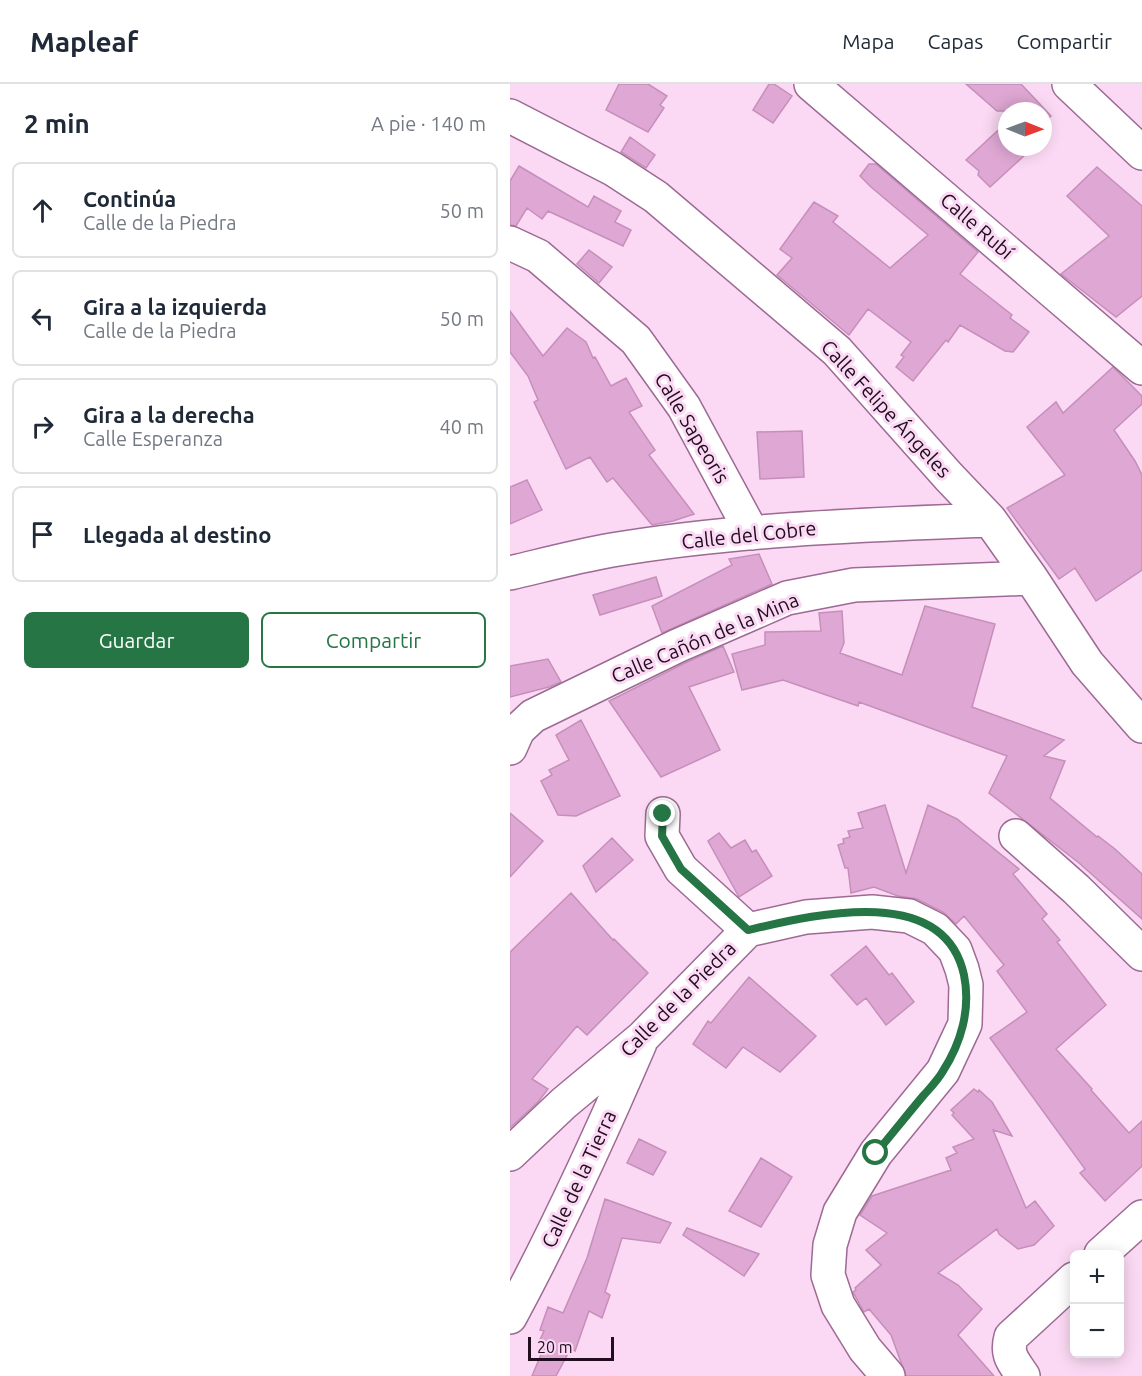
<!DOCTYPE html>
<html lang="es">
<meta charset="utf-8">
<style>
:root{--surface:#fff;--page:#f6f6f7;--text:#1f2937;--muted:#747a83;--line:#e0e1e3;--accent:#257545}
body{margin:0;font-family:Ubuntu,sans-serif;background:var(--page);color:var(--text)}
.controls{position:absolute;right:18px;bottom:18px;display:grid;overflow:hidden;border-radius:9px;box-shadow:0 3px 15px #0003}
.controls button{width:54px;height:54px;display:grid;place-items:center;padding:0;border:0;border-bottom:2px solid var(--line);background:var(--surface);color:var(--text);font:30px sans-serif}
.compass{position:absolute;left:488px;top:18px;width:54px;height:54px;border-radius:50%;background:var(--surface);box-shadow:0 3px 15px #0003;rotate:91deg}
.scale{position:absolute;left:18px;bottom:15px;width:86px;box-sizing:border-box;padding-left:6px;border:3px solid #200d1d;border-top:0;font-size:16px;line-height:21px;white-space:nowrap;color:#200d1d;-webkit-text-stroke:4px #fbd9f4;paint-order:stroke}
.stop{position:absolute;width:18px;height:18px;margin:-14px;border:4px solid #257545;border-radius:50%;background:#fff}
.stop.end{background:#257545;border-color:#fff;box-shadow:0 2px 6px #0008}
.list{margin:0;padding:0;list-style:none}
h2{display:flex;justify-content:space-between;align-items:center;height:78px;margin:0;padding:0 24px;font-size:26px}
h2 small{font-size:20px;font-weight:400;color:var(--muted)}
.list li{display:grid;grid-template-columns:39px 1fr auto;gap:18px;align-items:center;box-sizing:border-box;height:96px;margin:0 12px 12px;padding:0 12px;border:2px solid var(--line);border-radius:9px}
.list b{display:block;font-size:22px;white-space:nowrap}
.list p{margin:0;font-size:20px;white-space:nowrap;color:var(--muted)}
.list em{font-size:20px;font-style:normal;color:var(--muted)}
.actions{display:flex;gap:12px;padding:18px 24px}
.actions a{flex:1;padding:14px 0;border:2px solid var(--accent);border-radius:9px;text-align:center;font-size:21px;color:var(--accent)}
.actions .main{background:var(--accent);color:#fff}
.icon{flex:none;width:33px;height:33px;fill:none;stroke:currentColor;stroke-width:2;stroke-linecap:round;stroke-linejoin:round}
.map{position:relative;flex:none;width:632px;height:1292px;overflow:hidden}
header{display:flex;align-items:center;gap:36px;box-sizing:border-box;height:84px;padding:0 30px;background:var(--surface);border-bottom:2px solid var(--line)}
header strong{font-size:28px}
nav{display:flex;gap:33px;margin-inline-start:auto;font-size:21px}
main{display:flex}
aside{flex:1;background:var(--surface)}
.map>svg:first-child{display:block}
</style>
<header>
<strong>Mapleaf</strong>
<nav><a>Mapa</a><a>Capas</a><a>Compartir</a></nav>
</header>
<main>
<aside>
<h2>2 min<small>A pie · 140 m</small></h2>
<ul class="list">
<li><svg class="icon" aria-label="ahead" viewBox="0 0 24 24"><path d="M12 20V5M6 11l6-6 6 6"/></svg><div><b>Continúa</b><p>Calle de la Piedra</p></div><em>50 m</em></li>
<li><svg class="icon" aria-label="left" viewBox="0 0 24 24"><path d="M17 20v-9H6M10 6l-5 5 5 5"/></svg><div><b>Gira a la izquierda</b><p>Calle de la Piedra</p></div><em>50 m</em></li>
<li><svg class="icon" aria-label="right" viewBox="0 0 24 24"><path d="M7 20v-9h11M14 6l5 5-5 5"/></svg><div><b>Gira a la derecha</b><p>Calle Esperanza</p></div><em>40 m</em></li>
<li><svg class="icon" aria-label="arrive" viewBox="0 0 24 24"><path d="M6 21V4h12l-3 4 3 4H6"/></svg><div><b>Llegada al destino</b></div></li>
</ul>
<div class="actions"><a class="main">Guardar</a><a>Compartir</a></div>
</aside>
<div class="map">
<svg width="632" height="1292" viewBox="0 0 632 1292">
<rect width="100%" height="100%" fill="#fbd9f4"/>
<!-- building -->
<path fill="#dfa8d4" stroke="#c58fba" stroke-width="1.5" d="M109,0H138L157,12L150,21L154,24L138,48L96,26Z
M259,0H264L282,12L263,39L243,26Z
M456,0H511L541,32L533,39V27H487Z
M497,38V63H508L516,70L480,103L468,91L469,87L456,76Z
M120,53L145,71L136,84L111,68Z
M359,80H366L468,168L450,190L502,231L500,234L519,248L503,268L495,267L450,241L438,258L436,256L403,297L386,283L394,273L391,271L401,258L358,225L339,251L267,191L282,174L270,165L304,118L328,132L323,138L380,184L418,151L361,103L350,92Z
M9,82L78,123L84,112L111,127L105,138L121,146L113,162L38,127L32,135L17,124L6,142L0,141V97Z
M587,83L632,122V212L606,233L551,190L599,152L557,112Z
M79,166L102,183L89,199L67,180Z
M0,227L33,272L57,244L76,258L83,274L85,273L101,302L116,294L132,322L119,328L145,366L139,371L184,430L163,437L142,441L103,394L97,398L80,373L56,385L24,318L28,316L18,292L0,268Z
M603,283L632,312V320L604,346L625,377L632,391V486L586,517L565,484L549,495L497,424L555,391L517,343L546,318L553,329Z
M292,347L294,393L250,395L247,348Z
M17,396L32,426L0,440V403Z
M249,470L262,500L152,549L142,522L222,481L219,475Z
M146,493L152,512L90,531L83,511Z
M415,522L485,540L462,623L554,656L534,672L555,677L540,714L587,753L588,752L605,765L632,790V835L569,779L479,709L497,672L349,618L348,622L273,596L232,606L222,570L255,561V548L311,547L309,529L332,527L334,559L330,569L392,591Z
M213,562L224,588L179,603L210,666L151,693L99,617L175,579Z
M38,575L51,598L39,603L0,613V582Z
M71,636L110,712L66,732L48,731L31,697L42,691L39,686L59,676L46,651Z
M375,721L396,789L418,721L447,735L509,785L503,790L537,830L532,835L550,856L547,858L596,921L546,965L582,1005L581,1006L619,1049L632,1037V1082L595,1117L570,1089L575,1085L480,954L517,928L487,887L494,881L454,832L446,840L433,828L407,815L388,812L364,803L341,809L338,784H335L328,761L334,759L333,755L340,753L338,747L353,744L348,729Z
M0,729L33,757L0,793Z
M209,749L221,764L235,756L242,768L246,766L262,792L229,813L198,757Z
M102,754L123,776L86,808L73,782Z
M61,809L103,856L104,855L138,889L77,951L67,942L22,995L38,1005L28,1018L0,1044V868Z
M356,862L379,891L382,889L404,918L376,941L356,914L347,921L321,891Z
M239,893L306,952L270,988L233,963L216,984L183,960L198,937L201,939Z
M464,1005L468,1008L469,1006L482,1018L502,1052L483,1046L516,1124L525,1117L544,1142L524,1161L508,1165L489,1150L487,1145L428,1189L448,1201L472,1225L448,1251L484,1292H396L381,1251L359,1225L354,1228L343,1208L346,1206L345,1204L371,1181L356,1166L377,1149L350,1131L362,1112L441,1086L436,1074L447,1069L443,1063L464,1055L442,1031L444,1029L441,1026Z
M129,1055L156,1068L143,1091L117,1079Z
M251,1074L282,1093L251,1143L219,1127Z
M95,1115L161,1139L150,1159L112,1154L95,1208L100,1211L92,1234L79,1227L65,1267L61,1264L46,1292H22L35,1261L29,1258L34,1247L30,1246L38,1223L53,1229L77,1174Z
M177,1144L249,1170L234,1192L173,1151Z"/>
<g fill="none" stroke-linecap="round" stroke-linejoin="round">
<defs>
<path id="street" d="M301,0L632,284
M559,0L632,69
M0,32L103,85L146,113L327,267L439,393L480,436L521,494L577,579L632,642
M0,159L28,172L126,256L174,323L242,449
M0,489C34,481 68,472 102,466C227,445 354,441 480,436
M0,664L8,646L23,632L167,562L277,514L344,501L521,494
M153,730L152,752L171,785L238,846
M506,752L566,805L632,870
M0,1070L54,1019L132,954L238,846L296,833L362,828L399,832L425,845L445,866L452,885L456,901L455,940L433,987L366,1069L330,1128L320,1161L318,1191L328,1221L355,1265L378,1292
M591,1170L632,1133
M0,1233C48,1144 90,1052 130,959
M513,1292C503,1277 496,1271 501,1253L564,1195"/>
</defs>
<!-- street casing -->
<use href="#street" stroke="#9d6a94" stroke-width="36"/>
<!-- street -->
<use href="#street" stroke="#fff" stroke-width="33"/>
</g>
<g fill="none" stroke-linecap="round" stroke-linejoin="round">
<!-- route -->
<path stroke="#257545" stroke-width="8" d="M153,730L152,752L171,785L238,846C303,831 434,798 454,891C461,925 451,959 433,987C428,996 420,1004 413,1012C397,1031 382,1050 366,1069"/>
</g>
<g text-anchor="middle" stroke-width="6" stroke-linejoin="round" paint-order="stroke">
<!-- street labels -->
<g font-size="20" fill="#200d1d" stroke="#fbd9f4">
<text transform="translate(467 142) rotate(41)" y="7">Calle Rubí</text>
<text transform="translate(376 325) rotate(47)" y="7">Calle Felipe Ángeles</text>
<text transform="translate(182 344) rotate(59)" y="7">Calle Sapeoris</text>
<text transform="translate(239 451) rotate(-6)" y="7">Calle del Cobre</text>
<text transform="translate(195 554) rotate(-23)" y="7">Calle Cañón de la Mina</text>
<text transform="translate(168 915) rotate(-45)" y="7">Calle de la Piedra</text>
<text transform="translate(69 1095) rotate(-65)" y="7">Calle de la Tierra</text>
</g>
</g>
</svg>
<div class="controls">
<button>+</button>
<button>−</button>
</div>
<svg class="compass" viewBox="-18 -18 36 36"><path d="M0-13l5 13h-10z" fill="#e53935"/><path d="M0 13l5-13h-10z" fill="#747a83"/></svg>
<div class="scale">20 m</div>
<div class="stop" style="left:366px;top:1069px"></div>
<div class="stop end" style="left:153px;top:730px"></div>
</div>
</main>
